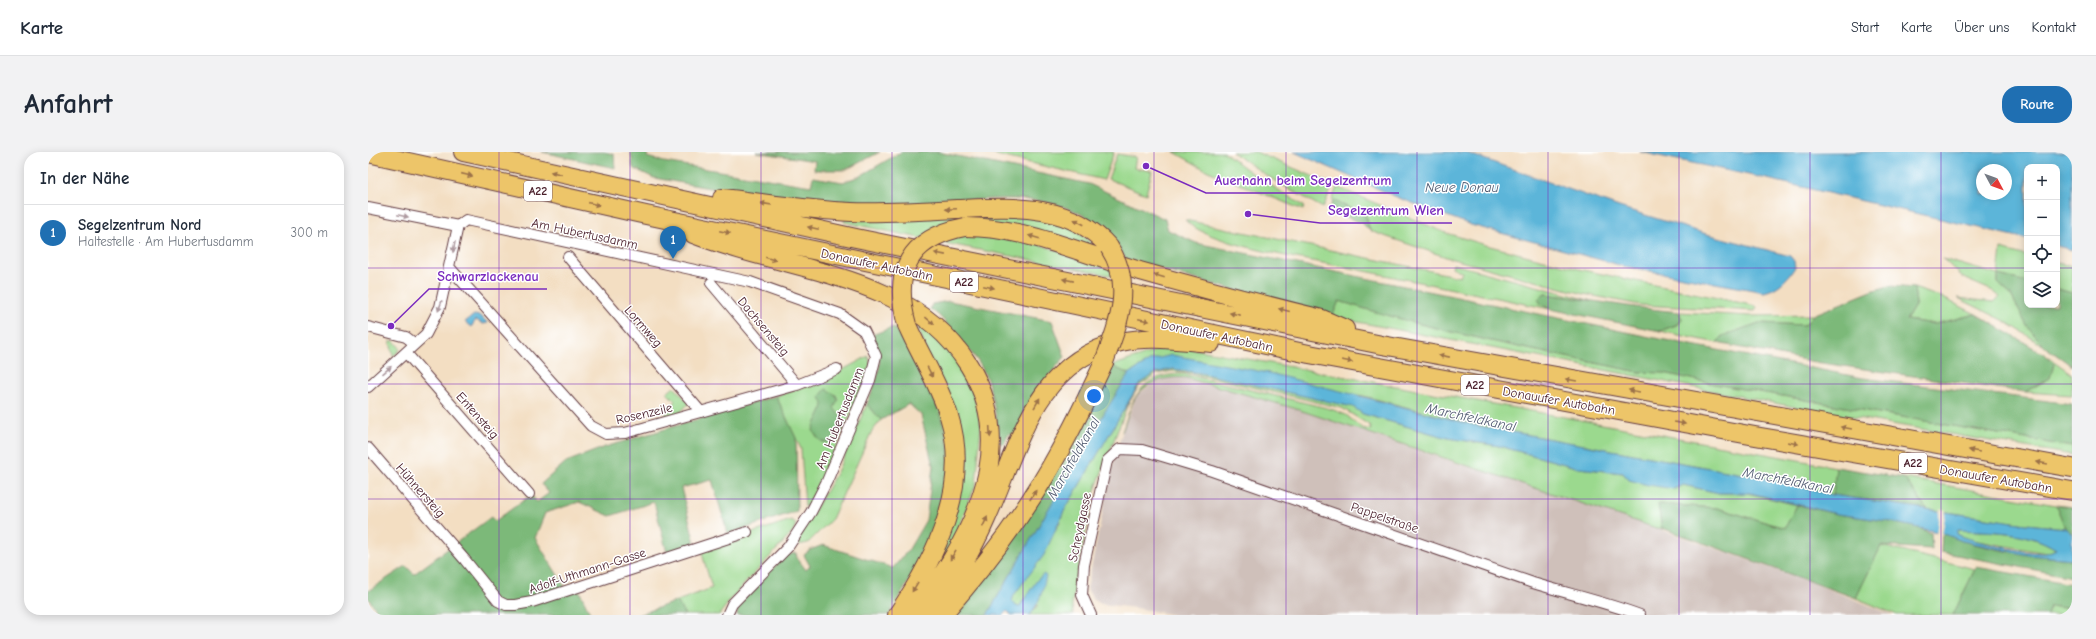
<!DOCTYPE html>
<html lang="de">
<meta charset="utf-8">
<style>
:root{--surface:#fff;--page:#f2f2f3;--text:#1f2937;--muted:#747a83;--line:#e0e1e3;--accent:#1f6fb2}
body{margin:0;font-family:"Comic Neue",sans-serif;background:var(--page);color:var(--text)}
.controls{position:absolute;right:12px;top:12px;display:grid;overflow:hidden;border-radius:8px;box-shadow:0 2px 10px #0003}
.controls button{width:36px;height:36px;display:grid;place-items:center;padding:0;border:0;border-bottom:1px solid var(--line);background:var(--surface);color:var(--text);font:20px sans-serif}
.compass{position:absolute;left:1608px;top:12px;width:36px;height:36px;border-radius:50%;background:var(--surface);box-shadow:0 2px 10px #0003;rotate:131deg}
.you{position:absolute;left:726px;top:244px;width:14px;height:14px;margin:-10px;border:3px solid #fff;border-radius:50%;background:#1a73e8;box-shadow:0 0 0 6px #1a73e833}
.badge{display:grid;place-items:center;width:26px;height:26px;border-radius:50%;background:var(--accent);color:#fff;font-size:13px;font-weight:700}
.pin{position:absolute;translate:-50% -33px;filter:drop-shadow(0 1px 2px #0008)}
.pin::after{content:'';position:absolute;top:21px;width:14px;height:12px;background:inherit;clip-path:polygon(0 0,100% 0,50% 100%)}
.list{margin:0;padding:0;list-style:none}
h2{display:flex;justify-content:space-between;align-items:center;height:52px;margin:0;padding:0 16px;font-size:17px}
h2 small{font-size:13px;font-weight:400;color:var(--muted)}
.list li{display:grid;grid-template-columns:26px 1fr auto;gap:12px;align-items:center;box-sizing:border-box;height:56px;padding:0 16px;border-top:1px solid var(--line)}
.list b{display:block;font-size:15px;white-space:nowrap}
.list p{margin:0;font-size:13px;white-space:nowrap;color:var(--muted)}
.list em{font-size:13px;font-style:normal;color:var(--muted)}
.icon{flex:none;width:22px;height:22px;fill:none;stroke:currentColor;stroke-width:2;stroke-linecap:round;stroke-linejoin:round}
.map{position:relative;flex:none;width:1704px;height:463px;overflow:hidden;border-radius:16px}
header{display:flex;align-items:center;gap:24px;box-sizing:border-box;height:56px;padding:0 20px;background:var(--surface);border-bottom:1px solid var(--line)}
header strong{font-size:19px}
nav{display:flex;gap:22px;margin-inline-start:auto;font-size:14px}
.intro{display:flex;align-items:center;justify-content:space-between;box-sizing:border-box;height:96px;padding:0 24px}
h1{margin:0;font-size:28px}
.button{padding:10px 18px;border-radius:16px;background:var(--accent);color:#fff;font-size:14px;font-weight:700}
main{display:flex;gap:24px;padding:0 24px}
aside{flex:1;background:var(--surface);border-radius:16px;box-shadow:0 2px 10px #0003}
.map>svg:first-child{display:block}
</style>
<header>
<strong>Karte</strong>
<nav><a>Start</a><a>Karte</a><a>Über uns</a><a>Kontakt</a></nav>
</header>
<div class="intro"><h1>Anfahrt</h1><a class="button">Route</a></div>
<main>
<aside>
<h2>In der Nähe<small></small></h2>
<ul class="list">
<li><span class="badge">1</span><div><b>Segelzentrum Nord</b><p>Haltestelle · Am Hubertusdamm</p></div><em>300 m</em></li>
</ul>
</aside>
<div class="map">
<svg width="1704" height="463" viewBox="0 0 1704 463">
<rect width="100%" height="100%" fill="#fff"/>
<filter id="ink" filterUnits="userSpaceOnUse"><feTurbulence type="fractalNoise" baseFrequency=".025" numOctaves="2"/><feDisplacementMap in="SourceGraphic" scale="8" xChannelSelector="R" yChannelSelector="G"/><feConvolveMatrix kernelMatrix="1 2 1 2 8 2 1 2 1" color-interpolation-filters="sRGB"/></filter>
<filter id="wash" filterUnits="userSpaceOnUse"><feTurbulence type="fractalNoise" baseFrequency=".012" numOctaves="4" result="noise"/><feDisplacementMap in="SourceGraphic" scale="16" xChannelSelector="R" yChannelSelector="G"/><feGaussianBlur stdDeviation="0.9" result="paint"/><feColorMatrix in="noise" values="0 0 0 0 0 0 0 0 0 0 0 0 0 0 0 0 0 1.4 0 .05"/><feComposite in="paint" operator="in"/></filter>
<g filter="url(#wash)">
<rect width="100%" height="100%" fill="#f3dec2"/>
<!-- industrial -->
<path fill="#cfc0ba" d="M803,224L819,226L925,256L1077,307L1240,359L1445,431L1525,463H807L768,456L733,452L725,447L719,437L743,319L754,281L769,243L791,227Z"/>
<!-- green -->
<path fill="#9bd98e" stroke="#727c5c" d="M615,0H746L736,28Z
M806,0H856L885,22L936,54L935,58L840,19Z
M864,0H888L965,33L955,56L907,29Z
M749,2L768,5L766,16L784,19L778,42L740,27Z
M969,35L1078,81L1118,93L1215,118L1388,154L1389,156L1387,159L1272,153L1216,142L1081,106L1002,79L998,64L964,48Z
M643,61L694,69L735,99L645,73L552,86L476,70L477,65Z
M817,68L1092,125L1094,120L1084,115L1085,112L1221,148L1177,142L1173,152L1182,157C1119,144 1056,131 992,118C953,110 841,94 817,68Z
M598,82L658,88L745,117L746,124L571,90Z
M1633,97L1659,104V130L1630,123V131L1643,143L1659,174L1676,194L1635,168L1590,146L1626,150L1632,145L1625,139L1597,127L1575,107L1630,123Z
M1689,111L1704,114V141L1689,137Z
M1546,136L1575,146L1608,162L1567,172L1538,168L1548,152Z
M971,149C1069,180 1170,199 1271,220L1296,221L1341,231L1704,295V303L1437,257L964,165Z
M1311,160L1382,164L1445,163L1437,173L1391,171L1354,184L1349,191L1292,179L1311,172L1314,167Z
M547,167L584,201L604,236L613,274L608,332L580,402L544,455L580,376L556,192Z
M22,189H26L32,196L31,199L25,204Z
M804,193L1468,315L1465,343L1391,325L1106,273L996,244L783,208L761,222L744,214Z
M1676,202L1704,222V243L1657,240L1682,226L1686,212Z
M500,204L503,213L500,222L443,354L437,355L433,297L408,244C441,234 471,221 500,204Z
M805,217L832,221L985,255L995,262L1080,286L1131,294L1211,316L1255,321L1261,328L1306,337L1315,333L1351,341H1379L1429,353L1417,376L1349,356L1290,352L1294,378L925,256L819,226C800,224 783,228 770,242C762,251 759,269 754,280C766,244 772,222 816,222L963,257L978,263L994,276L1003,278L1001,273L974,256L827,222L804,219L789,222L771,234L759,254L726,341L711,412L704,453L705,463H662L670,453L655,449L651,455L648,454L643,449L646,443L691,372L695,361L771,232L787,221Z
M306,235L321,251L312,261L297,265V262L306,255L304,252L307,249L299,241Z
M499,252L513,268L503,281L464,367L440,391L430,393L429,389L470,318Z
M1536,326L1688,353L1697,376L1658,372L1559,357Z
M423,368L428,371L425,380L367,442L351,463H317L309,449L344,436L333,398Z
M1590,378C1624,380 1658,378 1688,397L1679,401L1598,387L1589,382Z
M1513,394L1607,417L1585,463H1529L1488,446Z
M1682,454L1704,457V463H1679Z"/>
<!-- forest -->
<path fill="#7cb979" stroke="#636c52" d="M174,0H236L246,2L247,16Z
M263,0H280L279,5L296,10L443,34L445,25L475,30L492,24L533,0H570L721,32L797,67L800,78L828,91L1282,185L1495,226L1704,252V295L1341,231L1296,221L1271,220C1170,199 1069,180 971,149L964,165L758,108C712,21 608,52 530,53C498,54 461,53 430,50C382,45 334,34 286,26L265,16Z
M388,0H512L477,18H446L447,9Z
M965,48L998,64L1002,79L994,71L961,58Z
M1630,123L1659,130V153H1689V137L1704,141V214L1676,194L1659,174L1643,143L1630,131Z
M1522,134L1546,136L1548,152L1538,168L1567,172L1608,162L1676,202L1686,212L1682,226L1657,240L1447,210L1349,191L1354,184L1391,171L1437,173L1445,163L1506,138Z
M1177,142C1222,148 1266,156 1311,160L1314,167L1310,172L1292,179L1182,157L1173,152L1170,147Z
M581,149L684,169L697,205C675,228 661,254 647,282L640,283L636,292L632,291L633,284H631C626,257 624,226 606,204C601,197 593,191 587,184C577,171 576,166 562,157L564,152Z
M525,175C543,194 556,220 565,245C573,265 580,284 581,306C582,313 580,321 579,327C573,377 546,421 521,463H369L370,453L418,403L428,401L429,406L438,418L442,414L436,403L442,398L455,393L525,416L541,397L558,368L565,314L553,263L541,252L513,268L499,252C510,223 518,213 504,183Z
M744,214L761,222L738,259L619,463H583L679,334Z
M458,237L468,243L470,248L466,256L473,265L476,275L474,279L466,280L467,283L465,289C454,293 450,288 445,278C447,269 454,261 455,253C455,248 452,248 452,244Z
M408,244L428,286L429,359L360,382L344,328L313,336L327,391L299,401L286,350L242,364L211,350L177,361L167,386L197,435L211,438L223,463H12L0,446V439L38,414L46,422L123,365L127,369L163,343L169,350L181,341L173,332L198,310L237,295Z
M1468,315L1536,326L1559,357L1465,343Z
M1290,352L1349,356L1417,376L1429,353L1469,362L1518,369L1548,375L1563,381L1564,397L1513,394L1488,446L1294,376Z
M1688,353L1704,355V382L1697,376Z
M1574,381C1615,398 1660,403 1704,407V425L1573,400Z
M1608,415L1704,432V457L1682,454L1679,463H1585Z
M309,449L317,463H270Z"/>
<!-- water -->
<path fill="#5cb5d9" stroke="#536a82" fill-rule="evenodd" d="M926,0H1096L1251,55L1335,81L1422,104L1426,109L1427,115C1419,128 1410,137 1396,140L1255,114L1103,73L1031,46Z
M1272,0H1704V98L1689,94V15H1659V87L1395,26ZM1614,18H1638V42H1614Z
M106,163L112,164L120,171L115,172L108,168L103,175L97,170Z
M804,203L901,221L1106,273L1391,325L1465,343L1658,372L1697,376L1704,382V407L1660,403L1594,389L1574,381L1518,369L1469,362L1382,341H1351L1315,333L1306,337L1280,333L1261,328L1255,321L1211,316L1131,294L1080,286L995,262L985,255L832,221L805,217L787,221L771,232L695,361L676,403L646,443L644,449L648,454L651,455L669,428L676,422L678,424C675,439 671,451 662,463H643L639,459L635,463H619L738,258L761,222L783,208ZM1590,378C1624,380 1658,378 1688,397C1685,398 1682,400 1679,401C1666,403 1601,389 1589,382Z"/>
<!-- pier -->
<path fill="#f3dec2" d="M1572,357L1578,358L1574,383L1568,382Z"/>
</g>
<g filter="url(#ink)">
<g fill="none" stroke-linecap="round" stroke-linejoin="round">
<defs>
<path id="street" d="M0,56L90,74L98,68L382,130L472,162L496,179L508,204L502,228L459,329L443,360L420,395L364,452L359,463
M200,105L333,260
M82,116L223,274L238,282L257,281L429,233L469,217
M343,131L429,233
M0,175L38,185L46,191
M39,202L161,342
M0,235L58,182L72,155L90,74
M0,296L97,408L130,449L138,453H147L164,450L379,380
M723,463L714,443L716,413L739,309L752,297L774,298L844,319L1165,431C1201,442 1237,450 1272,463"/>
<path id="highway" d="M95,0L488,86L1014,193L1704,316
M0,1L278,63L941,202L1387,284L1704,339
M354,46C397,51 440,58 483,60C518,61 554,59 589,57C643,55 702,50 741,95
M597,75C658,75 715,102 772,119C832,136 893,152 954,167L977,177
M325,82C388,107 457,115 518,143C588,175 635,240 620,319C609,372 578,422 544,463
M529,463C568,406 603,334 581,264C571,232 552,203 539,173
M560,463C583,433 603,402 618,367C650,297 666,209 753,190C783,183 813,189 843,191
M574,463C618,413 659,359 691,300C708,270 722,240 736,210"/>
</defs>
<!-- street casing -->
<use href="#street" stroke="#633c42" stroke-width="12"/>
<!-- highway casing -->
<use href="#highway" stroke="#633c42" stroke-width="20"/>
<!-- street -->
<use href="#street" stroke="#fff" stroke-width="10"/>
<!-- highway -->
<use href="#highway" stroke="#edc569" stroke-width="18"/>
<defs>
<path id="highway-bridge" d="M539,173C524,119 541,86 597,75
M736,210C751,170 766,133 741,95"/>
</defs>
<!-- highway-bridge casing -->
<use href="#highway-bridge" stroke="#633c42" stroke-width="20" stroke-linecap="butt"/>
<!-- highway-bridge -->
<use href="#highway-bridge" stroke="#edc569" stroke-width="18"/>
</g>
<!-- one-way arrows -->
<defs><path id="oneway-solid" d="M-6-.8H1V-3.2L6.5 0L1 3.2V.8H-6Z"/></defs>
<g fill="#9c724a">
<use href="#oneway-solid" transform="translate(188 21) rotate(-167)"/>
<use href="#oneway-solid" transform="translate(99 23) rotate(13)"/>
<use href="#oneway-solid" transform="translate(226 52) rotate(13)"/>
<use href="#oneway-solid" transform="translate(398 52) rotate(-171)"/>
<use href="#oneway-solid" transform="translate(583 57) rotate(177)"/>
<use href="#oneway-solid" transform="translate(711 70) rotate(-152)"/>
<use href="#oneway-solid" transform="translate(445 76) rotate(-168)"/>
<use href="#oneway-solid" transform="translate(357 80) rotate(12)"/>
<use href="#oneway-solid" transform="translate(666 85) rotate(-164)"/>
<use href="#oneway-solid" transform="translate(572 102) rotate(-169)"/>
<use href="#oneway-solid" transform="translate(403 107) rotate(16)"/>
<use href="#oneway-solid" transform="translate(791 124) rotate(-164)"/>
<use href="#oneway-solid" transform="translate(700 128) rotate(-169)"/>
<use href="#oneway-solid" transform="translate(621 135) rotate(12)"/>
<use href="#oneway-solid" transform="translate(916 158) rotate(-166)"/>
<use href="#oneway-solid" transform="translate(867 162) rotate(-168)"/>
<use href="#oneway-solid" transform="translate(776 168) rotate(12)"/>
<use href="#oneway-solid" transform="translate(562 169) rotate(39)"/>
<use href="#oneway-solid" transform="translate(1076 204) rotate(-169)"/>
<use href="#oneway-solid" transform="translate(979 209) rotate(10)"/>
<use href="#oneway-solid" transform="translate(562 220) rotate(62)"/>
<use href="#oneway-solid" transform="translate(1203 228) rotate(-170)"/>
<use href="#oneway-solid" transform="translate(1266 239) rotate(-170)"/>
<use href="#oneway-solid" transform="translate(669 251) rotate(-60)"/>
<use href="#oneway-solid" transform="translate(1312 271) rotate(10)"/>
<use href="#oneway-solid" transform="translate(1478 276) rotate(-170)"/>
<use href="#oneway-solid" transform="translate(622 280) rotate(87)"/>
<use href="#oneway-solid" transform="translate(1425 291) rotate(10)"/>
<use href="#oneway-solid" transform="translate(1606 299) rotate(-170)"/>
<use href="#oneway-solid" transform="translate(1674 311) rotate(-170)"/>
<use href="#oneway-solid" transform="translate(665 343) rotate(-57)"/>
<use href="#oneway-solid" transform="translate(617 370) rotate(-65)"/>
<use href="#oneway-solid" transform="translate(585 403) rotate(120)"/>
<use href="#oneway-solid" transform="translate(547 435) rotate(121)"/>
</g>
<g fill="#ae9aa0">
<use href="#oneway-solid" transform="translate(35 64) rotate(12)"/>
<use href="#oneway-solid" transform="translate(86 95) rotate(101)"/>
<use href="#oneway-solid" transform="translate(72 154) rotate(110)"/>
<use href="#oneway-solid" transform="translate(19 218) rotate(-41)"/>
</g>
</g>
<!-- grid -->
<path fill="none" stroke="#7b2cbf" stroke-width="1" stroke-opacity="0.55" d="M131,0V463M262,0V463M393,0V463M524,0V463M655,0V463M786,0V463M918,0V463M1049,0V463M1180,0V463M1311,0V463M1442,0V463M1573,0V463M0,116H1659M1689,116H1704M0,232H1704M0,347H1704"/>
<g text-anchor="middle" stroke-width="3" stroke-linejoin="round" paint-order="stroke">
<!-- shield labels -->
<g fill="#fff" stroke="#80626b" stroke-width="1">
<rect x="156" y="29" width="28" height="20" rx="3"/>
<rect x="582" y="120" width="28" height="20" rx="3"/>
<rect x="1093" y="223" width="28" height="20" rx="3"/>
<rect x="1531" y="301" width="28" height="20" rx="3"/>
</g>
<g font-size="12" font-weight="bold" fill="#4a1f2b">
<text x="170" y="43">A22</text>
<text x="596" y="134">A22</text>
<text x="1107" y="237">A22</text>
<text x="1545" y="315">A22</text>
</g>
<!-- street labels -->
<g font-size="13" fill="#4a1f2b" stroke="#fff">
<text transform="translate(217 81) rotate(12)" y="5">Am Hubertusdamm</text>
<text transform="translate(509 112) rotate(12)" y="5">Donauufer Autobahn</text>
<text transform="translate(276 174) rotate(49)" y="5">Lormweg</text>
<text transform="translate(396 174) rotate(50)" y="5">Dachsensteig</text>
<text transform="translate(849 183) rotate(12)" y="5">Donauufer Autobahn</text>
<text transform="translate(1191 248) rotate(10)" y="5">Donauufer Autobahn</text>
<text transform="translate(276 261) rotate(-13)" y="5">Rosenzeile</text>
<text transform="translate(110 263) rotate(49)" y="5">Entensteig</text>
<text transform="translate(471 266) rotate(-68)" y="5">Am Hubertusdamm</text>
<text transform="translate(1628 326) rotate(10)" y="5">Donauufer Autobahn</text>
<text transform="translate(53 338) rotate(49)" y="5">Hühnersteig</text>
<text transform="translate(1017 365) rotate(19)" y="5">Pappelstraße</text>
<text transform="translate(711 375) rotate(-78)" y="5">Scheydgasse</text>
<text transform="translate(219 418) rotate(-18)" y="5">Adolf-Uthmann-Gasse</text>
</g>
<!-- water labels -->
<g font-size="14" font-style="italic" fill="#515b71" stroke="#fff">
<text x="1094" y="40">Neue Donau</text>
<text transform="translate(1103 265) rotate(12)" y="5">Marchfeldkanal</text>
<text transform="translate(705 306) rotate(-60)" y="5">Marchfeldkanal</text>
<text transform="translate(1420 328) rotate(11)" y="5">Marchfeldkanal</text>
</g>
</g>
<!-- callouts -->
<path fill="none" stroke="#7b2cbf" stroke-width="1.5" d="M778 14L838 41H1031M880 62L952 71H1084M23 174L61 137H179"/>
<g fill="#7b2cbf" stroke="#fff" stroke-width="1.5">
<circle cx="778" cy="14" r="4"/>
<circle cx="880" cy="62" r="4"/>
<circle cx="23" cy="174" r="4"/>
</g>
<g font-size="14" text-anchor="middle" font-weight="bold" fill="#7b2cbf" stroke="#fff" stroke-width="3" stroke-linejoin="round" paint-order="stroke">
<text x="935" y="33">Auerhahn beim Segelzentrum</text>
<text x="1018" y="63">Segelzentrum Wien</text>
<text x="120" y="129">Schwarzlackenau</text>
</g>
</svg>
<div class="controls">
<button>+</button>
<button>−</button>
<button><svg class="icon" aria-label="locate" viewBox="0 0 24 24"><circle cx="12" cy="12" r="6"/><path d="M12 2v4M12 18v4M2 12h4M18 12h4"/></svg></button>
<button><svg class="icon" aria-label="layers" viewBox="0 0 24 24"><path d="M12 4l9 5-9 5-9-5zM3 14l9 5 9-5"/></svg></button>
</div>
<svg class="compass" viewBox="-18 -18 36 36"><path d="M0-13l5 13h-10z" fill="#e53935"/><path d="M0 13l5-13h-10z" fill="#747a83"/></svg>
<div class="you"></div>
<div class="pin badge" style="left:305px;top:107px">1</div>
</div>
</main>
